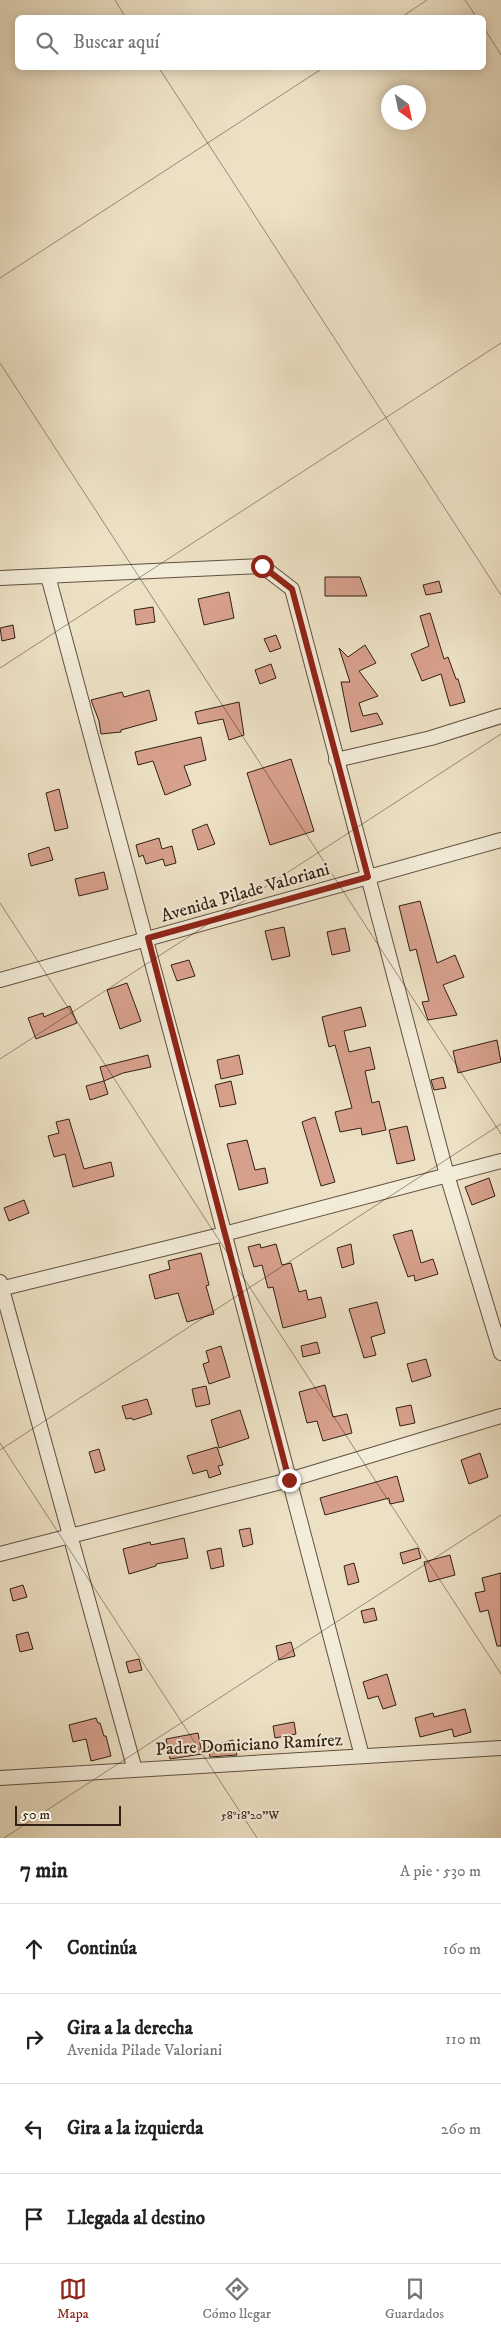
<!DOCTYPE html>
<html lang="es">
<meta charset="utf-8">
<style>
:root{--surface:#fff;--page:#f6f6f6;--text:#222;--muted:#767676;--line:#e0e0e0;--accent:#8f2418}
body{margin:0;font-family:"IM FELL DW Pica",serif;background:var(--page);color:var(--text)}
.compass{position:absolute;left:381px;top:85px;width:45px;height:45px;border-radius:50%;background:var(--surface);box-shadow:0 2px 12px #0003;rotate:147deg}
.scale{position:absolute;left:15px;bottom:12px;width:106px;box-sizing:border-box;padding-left:5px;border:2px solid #321f15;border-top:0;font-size:14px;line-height:18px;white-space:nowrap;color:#321f15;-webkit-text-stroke:4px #f3ecd9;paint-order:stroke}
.stop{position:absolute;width:15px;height:15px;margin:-11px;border:4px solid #8f2418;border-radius:50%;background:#fff}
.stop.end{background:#8f2418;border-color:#fff;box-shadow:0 1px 5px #0008}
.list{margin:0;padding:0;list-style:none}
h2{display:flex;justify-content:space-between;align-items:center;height:65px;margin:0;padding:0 20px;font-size:21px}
h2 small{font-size:16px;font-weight:400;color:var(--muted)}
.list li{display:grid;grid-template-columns:32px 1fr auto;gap:15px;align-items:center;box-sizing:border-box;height:90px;padding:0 20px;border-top:1px solid var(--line)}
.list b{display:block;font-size:19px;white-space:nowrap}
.list p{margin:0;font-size:16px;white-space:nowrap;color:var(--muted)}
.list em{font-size:16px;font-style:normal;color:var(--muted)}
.icon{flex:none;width:28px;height:28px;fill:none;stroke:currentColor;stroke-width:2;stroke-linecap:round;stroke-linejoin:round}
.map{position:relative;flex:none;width:501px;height:1838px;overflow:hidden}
.search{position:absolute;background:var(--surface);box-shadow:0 2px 12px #0003;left:15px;right:15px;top:15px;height:55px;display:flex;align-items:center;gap:12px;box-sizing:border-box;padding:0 18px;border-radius:8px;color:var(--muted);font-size:19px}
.sheet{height:425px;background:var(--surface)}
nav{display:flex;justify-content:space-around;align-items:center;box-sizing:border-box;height:70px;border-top:1px solid var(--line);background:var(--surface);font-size:14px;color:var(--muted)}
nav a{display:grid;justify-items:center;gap:2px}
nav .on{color:var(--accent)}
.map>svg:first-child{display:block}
</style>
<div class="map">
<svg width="501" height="1838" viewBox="0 0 501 1838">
<rect width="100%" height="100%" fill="#ede1c5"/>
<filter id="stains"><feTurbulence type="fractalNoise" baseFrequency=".004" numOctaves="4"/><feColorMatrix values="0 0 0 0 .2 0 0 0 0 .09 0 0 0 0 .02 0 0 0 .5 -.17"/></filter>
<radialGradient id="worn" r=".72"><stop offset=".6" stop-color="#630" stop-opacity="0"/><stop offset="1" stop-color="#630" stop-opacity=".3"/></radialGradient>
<!-- building -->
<path fill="#d7a08c" stroke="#321f15" d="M325,577H360L367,596H325Z
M439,581L442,592L426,595L423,585Z
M229,592L234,618L204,625L198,599Z
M153,607L155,622L136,625L134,610Z
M430,613L444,659L448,657L456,679H458L465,702L450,706L441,674L422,681L411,654L429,646L420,616Z
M13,625L15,638L2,641L0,628Z
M276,635L281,648L270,652L264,639Z
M365,645L376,663L359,671L378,696L359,703L363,716L377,713L383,724L351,732L341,682H350L339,648L348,657Z
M271,664L276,678L260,684L255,670Z
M149,690L157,720L121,730V732L101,734L99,721L91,700L122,692L124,697Z
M239,702L244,735L229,740L223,719L198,724L195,712Z
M201,737L206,760L184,766L191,785L165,795L153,761L138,765L135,752Z
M291,759L314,831L270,845L247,773Z
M59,789L68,828L55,831L46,793Z
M207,824L215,844L198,850L192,830Z
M159,838L162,849L172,846L176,863L165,866L163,859L146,864L143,855L139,857L136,845Z
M49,847L53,860L31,866L28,854Z
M104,872L108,889L79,896L75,879Z
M420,901L437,963L455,955L464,977L443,985L457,1015L428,1020L422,1002L429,1001L416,949L410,951L399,906Z
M284,927L290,956L272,960L265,931Z
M345,928L350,951L332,955L327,932Z
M189,960L195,976L177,981L171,965Z
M127,983L141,1021L120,1029L107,990Z
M70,1006L77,1023L36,1039L28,1018L43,1013L44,1017Z
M361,1007L366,1026L344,1031L349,1052L370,1047L375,1069L365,1071L372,1103L379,1101L386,1130L362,1135L361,1128L340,1132L335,1112L352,1108L335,1045L329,1047L322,1017Z
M497,1040L501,1062L458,1073L453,1051Z
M148,1055L151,1067L123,1073L104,1081L100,1067Z
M239,1055L243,1074L221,1079L217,1060Z
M443,1077L446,1088L434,1090L431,1080Z
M104,1081L108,1094L90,1100L86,1086Z
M231,1081L236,1104L220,1107L215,1085Z
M315,1117L335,1182L321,1186L302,1122Z
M69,1119L84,1169L111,1162L114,1176L73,1187L65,1154L54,1157L48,1136L59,1133L56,1122Z
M407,1126L415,1160L397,1164L389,1130Z
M247,1140L255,1170L265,1168L268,1183L239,1190L227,1144Z
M489,1178L495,1196L472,1205L465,1187Z
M24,1200L29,1213L9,1221L4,1208Z
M412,1230L421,1263L433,1259L438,1274L415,1281L414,1275L408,1277L393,1235Z
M260,1244L261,1248L276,1244L282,1265L291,1263L299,1292L306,1290L308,1300L321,1297L326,1317L283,1328L273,1287L268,1288L262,1265L254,1267L248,1247Z
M351,1244L354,1264L342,1268L337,1248Z
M201,1253L209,1285L206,1286L214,1314L187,1322L178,1293L155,1299L149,1275L170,1269L168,1261Z
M377,1302L385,1333L371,1337L376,1355L364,1358L349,1309Z
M317,1342L320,1353L303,1357L301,1346Z
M221,1346L230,1377L209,1384L203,1364L209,1362L206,1351Z
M426,1359L431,1376L412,1382L407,1364Z
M325,1385L333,1417L347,1414L352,1433L323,1441L317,1421L307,1423L299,1392Z
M206,1386L210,1404L196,1407L192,1389Z
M147,1399L152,1414L133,1420L132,1418L126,1419L122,1406Z
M411,1405L415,1423L400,1426L396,1408Z
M240,1410L249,1438L219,1448L211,1420Z
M217,1447L223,1465L218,1466L221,1474L209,1478L207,1470L193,1474L187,1456Z
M99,1449L105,1470L95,1473L89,1452Z
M480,1453L488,1477L469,1484L461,1460Z
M397,1476L404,1501L390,1504L389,1498L325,1515L320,1498Z
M250,1528L253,1544L243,1547L239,1530Z
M184,1538L188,1558L156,1564V1566L129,1574L123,1549L150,1542L151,1545Z
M221,1548L224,1566L211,1569L207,1551Z
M418,1548L421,1558L403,1564L400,1553Z
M450,1555L455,1575L429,1582L424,1562Z
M354,1563L359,1582L348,1585L344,1566Z
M501,1573V1646H497L488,1610L480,1612L475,1593L485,1591L482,1578Z
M23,1585L27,1597L13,1601L10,1589Z
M374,1608L377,1620L364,1623L361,1611Z
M28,1632L33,1649L20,1652L16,1635Z
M291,1642L295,1656L279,1660L276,1646Z
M139,1659L142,1670L129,1673L126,1662Z
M387,1674L396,1705L383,1709L378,1696L368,1699L363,1682Z
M465,1709L471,1732L454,1737L452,1729L420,1737L415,1718L433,1713L434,1717Z
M96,1718L98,1723H100L104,1736H106L111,1756L91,1761L86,1739L73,1742L69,1725Z
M294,1722L296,1734L275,1738L273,1726Z
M198,1733L202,1754L170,1759L166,1739Z
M233,1740L237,1755L210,1757L208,1747Z"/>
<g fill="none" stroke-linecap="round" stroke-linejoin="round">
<defs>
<path id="minor" d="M48,576C156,968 258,1363 362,1756
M0,578L262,566L292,589L447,1175L501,1353
M336,760L431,738L501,716
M0,980L501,840
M0,1282L135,1770
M0,1289L224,1234L501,1161
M0,1554L289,1480L501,1416
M0,1778L501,1748"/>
</defs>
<!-- minor casing -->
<use href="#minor" stroke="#615041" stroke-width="16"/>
<!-- minor -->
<use href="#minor" stroke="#f3ecd9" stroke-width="14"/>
</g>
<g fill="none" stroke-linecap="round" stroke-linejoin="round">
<!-- route -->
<path stroke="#8f2418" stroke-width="6" d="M262,566L292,589L368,877L148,938L289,1480"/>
</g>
<!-- ticks -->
<path fill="none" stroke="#321f15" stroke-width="1" stroke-opacity="0.45" d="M115,0L126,18M465,0L477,18M400,18L427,0M484,28L501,55M159,68L501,595M0,278L323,68M0,363L501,1134M0,668L501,343M0,903L501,1674M0,1059L501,734M0,1443L257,1838M0,1450L501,1124M4,1838L501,1515"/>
<g text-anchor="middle" stroke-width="4" stroke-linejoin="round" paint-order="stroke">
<!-- street labels -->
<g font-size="18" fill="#321f15" stroke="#f3ecd9">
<text transform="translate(245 892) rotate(-16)" y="6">Avenida Pilade Valoriani</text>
<text transform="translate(249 1744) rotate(-3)" y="6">Padre Domiciano Ramírez</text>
</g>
</g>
<g font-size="12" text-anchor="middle" fill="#321f15" stroke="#f3ecd9" stroke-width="4" stroke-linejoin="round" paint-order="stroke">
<text x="250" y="1819">58°18'20"W</text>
</g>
<rect width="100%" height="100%" filter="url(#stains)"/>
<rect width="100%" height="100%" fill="url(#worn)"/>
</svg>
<svg class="compass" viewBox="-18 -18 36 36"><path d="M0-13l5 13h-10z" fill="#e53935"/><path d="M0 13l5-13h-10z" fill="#767676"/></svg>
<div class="scale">50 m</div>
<div class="stop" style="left:262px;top:566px"></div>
<div class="stop end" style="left:289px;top:1480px"></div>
<div class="search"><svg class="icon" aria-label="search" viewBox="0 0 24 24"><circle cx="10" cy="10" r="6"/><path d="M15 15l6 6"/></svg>Buscar aquí</div>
</div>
<section class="sheet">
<h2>7 min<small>A pie · 530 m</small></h2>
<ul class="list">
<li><svg class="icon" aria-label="ahead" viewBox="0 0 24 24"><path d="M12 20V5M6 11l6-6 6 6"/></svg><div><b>Continúa</b></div><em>160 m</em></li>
<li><svg class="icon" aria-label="right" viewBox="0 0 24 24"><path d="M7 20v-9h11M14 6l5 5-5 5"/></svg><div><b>Gira a la derecha</b><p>Avenida Pilade Valoriani</p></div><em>110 m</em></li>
<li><svg class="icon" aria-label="left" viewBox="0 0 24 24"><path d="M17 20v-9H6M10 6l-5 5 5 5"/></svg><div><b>Gira a la izquierda</b></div><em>260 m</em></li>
<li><svg class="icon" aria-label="arrive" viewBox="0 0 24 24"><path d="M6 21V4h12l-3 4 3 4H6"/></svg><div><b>Llegada al destino</b></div></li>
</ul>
</section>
<nav>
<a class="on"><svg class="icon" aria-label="map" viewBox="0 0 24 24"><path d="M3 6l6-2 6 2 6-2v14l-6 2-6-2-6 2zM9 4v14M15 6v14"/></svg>Mapa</a>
<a><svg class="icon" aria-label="directions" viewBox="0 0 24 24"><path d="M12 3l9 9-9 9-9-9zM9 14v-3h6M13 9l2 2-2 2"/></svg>Cómo llegar</a>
<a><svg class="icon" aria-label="saved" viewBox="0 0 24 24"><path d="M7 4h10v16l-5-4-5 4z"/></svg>Guardados</a>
</nav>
